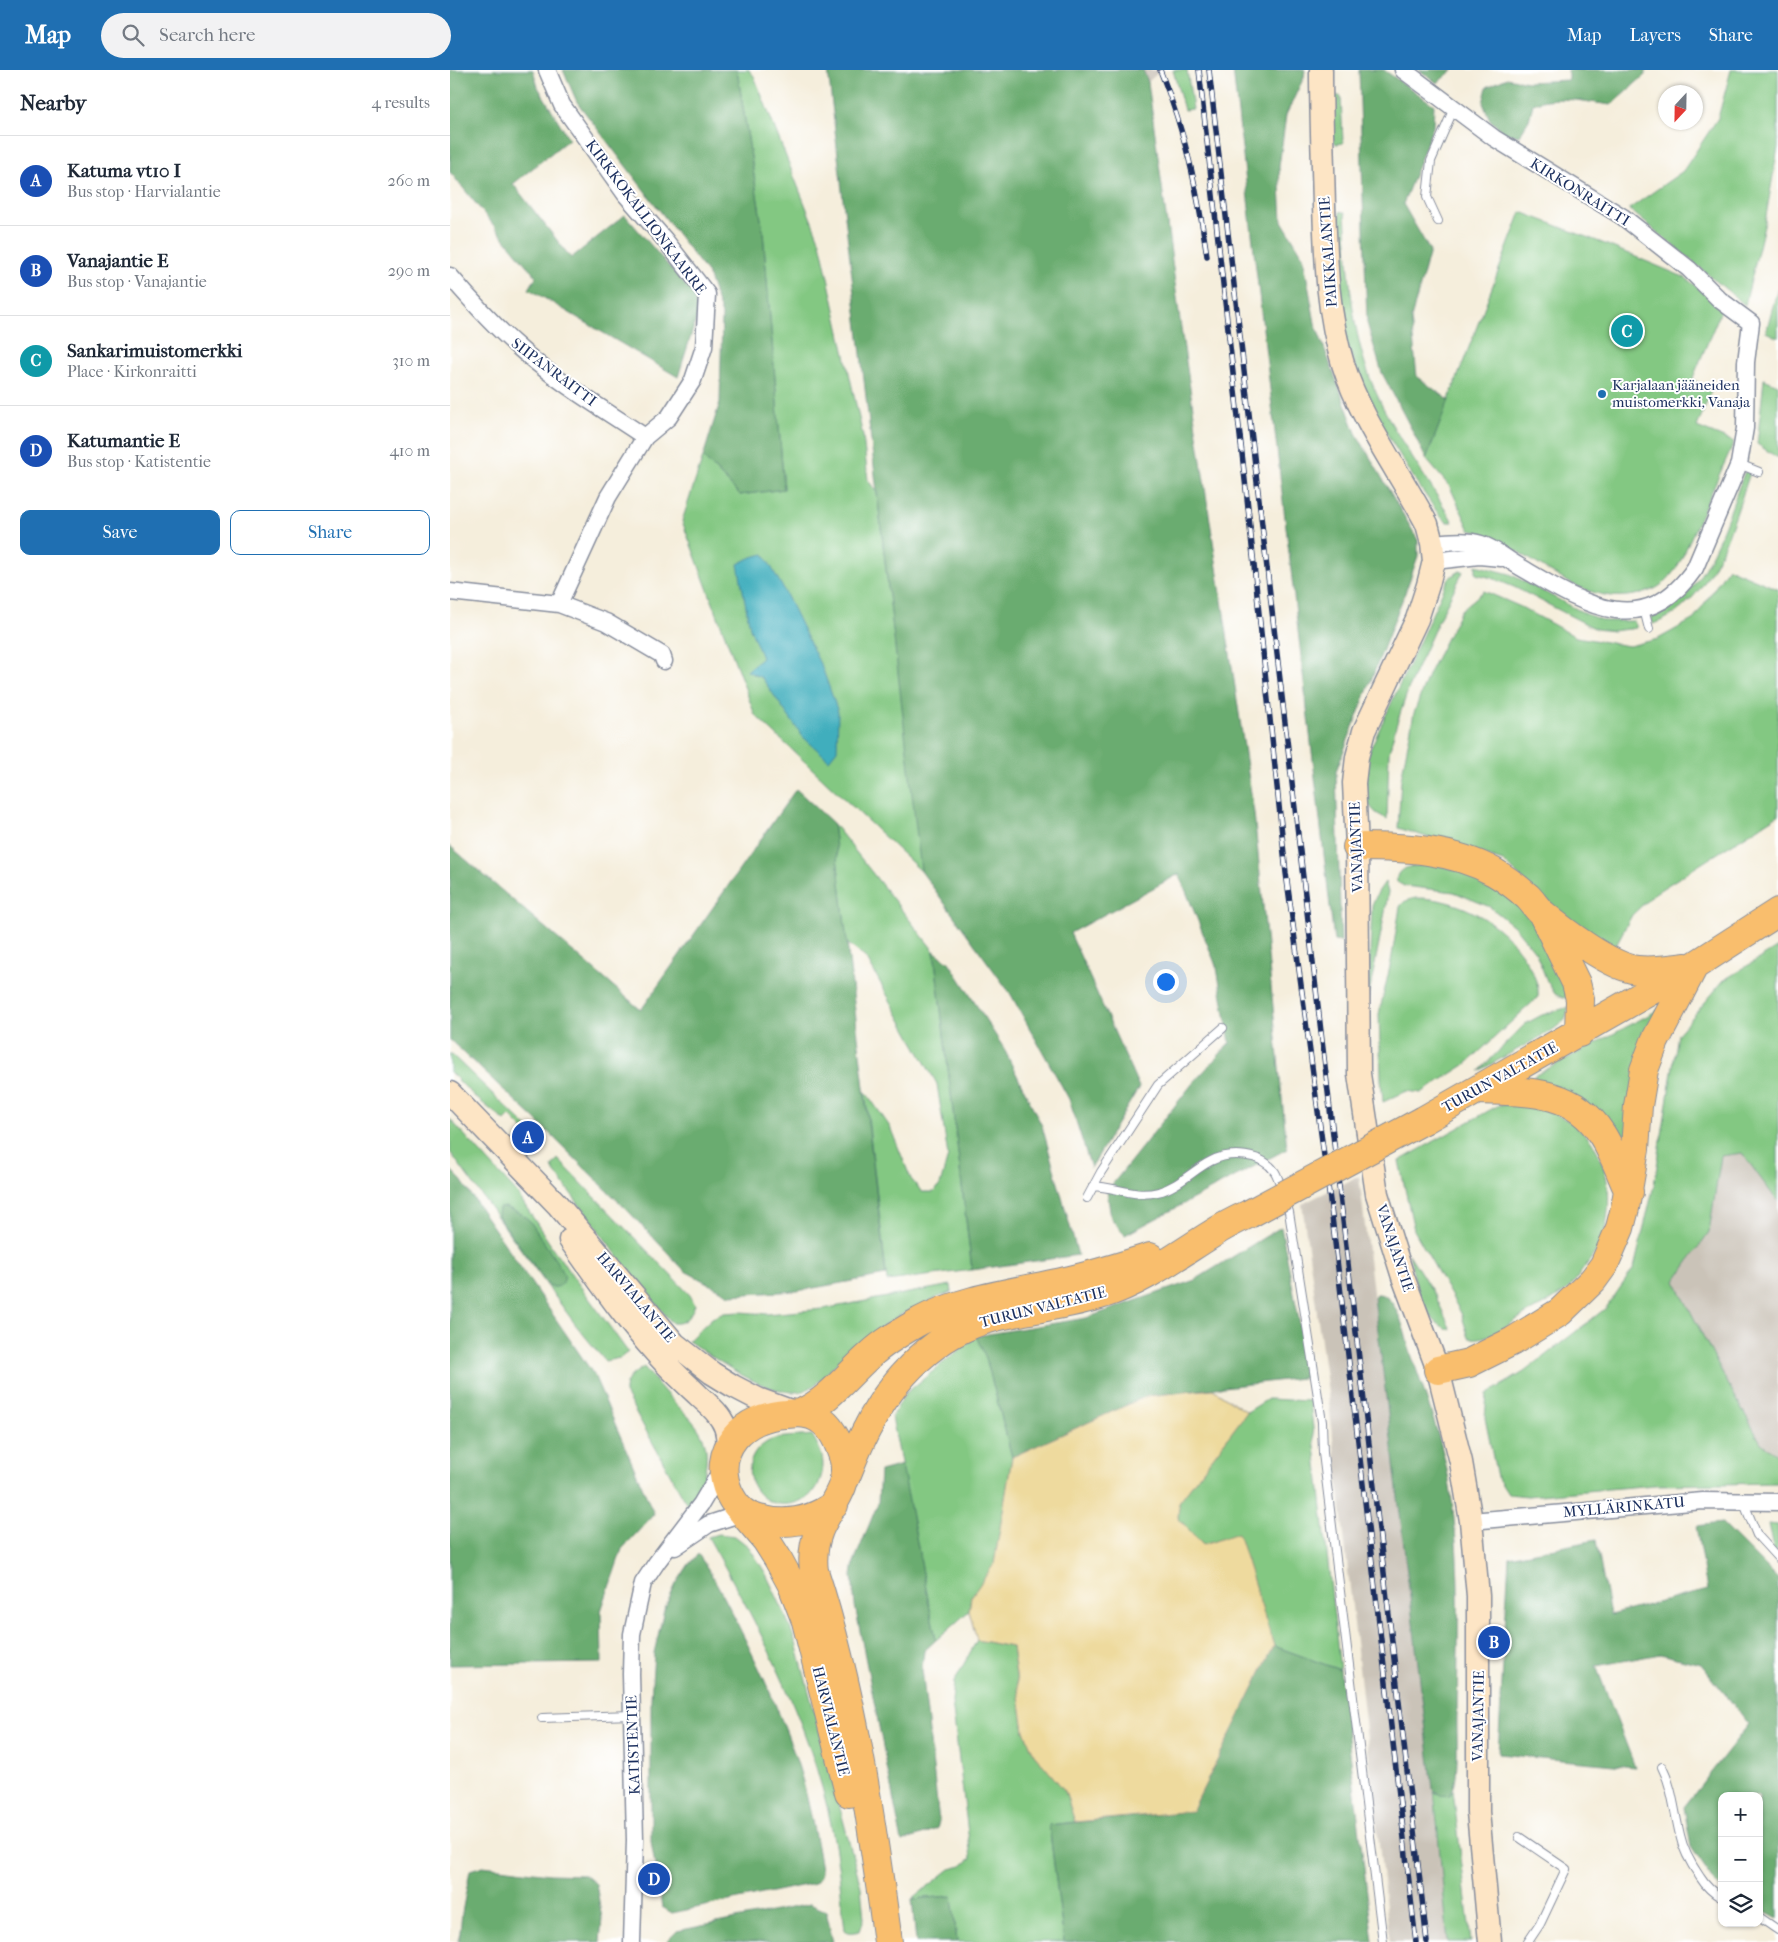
<!DOCTYPE html>
<meta charset="utf-8">
<style>
:root{--surface:#fff;--page:#f2f2f3;--text:#1f2937;--muted:#747a83;--line:#e0e1e3;--accent:#1f6fb2}
body{margin:0;font-family:"IM FELL French Canon",serif;background:var(--page);color:var(--text)}
.controls{position:absolute;right:15px;bottom:15px;display:grid;overflow:hidden;border-radius:10px;box-shadow:0 1px 4px #0004}
.controls button{width:45px;height:45px;display:grid;place-items:center;padding:0;border:0;border-bottom:1px solid var(--line);background:var(--surface);color:var(--text);font:25px sans-serif}
.compass{position:absolute;left:1208px;top:15px;width:45px;height:45px;border-radius:50%;background:var(--surface);box-shadow:0 1px 4px #0004;rotate:202deg}
.you{position:absolute;left:715px;top:911px;width:18px;height:18px;margin:-12px;border:4px solid #fff;border-radius:50%;background:#1a73e8;box-shadow:0 0 0 8px #1a73e833}
.badge{display:grid;place-items:center;width:32px;height:32px;border-radius:50%;background:var(--accent);color:#fff;font-size:16px;font-weight:700}
.pin{position:absolute;translate:-50% -50%;border:2px solid #fff;box-shadow:0 1px 5px #0006}
.list{margin:0;padding:0;list-style:none}
h2{display:flex;justify-content:space-between;align-items:center;height:65px;margin:0;padding:0 20px;font-size:21px}
h2 small{font-size:16px;font-weight:400;color:var(--muted)}
.list li{display:grid;grid-template-columns:32px 1fr auto;gap:15px;align-items:center;box-sizing:border-box;height:90px;padding:0 20px;border-top:1px solid var(--line)}
.list b{display:block;font-size:19px;white-space:nowrap}
.list p{margin:0;font-size:16px;white-space:nowrap;color:var(--muted)}
.list em{font-size:16px;font-style:normal;color:var(--muted)}
.actions{display:flex;gap:10px;padding:15px 20px}
.actions a{flex:1;padding:11px 0;border:1px solid var(--accent);border-radius:10px;text-align:center;font-size:18px;color:var(--accent)}
.actions .main{background:var(--accent);color:#fff}
.icon{flex:none;width:28px;height:28px;fill:none;stroke:currentColor;stroke-width:2;stroke-linecap:round;stroke-linejoin:round}
.map{position:relative;flex:none;width:1328px;height:1872px;overflow:hidden}
header{display:flex;align-items:center;gap:30px;box-sizing:border-box;height:70px;padding:0 25px;background:var(--accent);color:#fff}
header strong{font-size:24px}
nav{display:flex;gap:28px;margin-inline-start:auto;font-size:18px}
.search{width:350px;height:45px;background:var(--page);display:flex;align-items:center;gap:12px;box-sizing:border-box;padding:0 18px;border-radius:28px;color:var(--muted);font-size:19px}
main{display:flex}
aside{flex:1;background:var(--surface)}
.map>svg:first-child{display:block}
</style>
<header>
<strong>Map</strong>
<div class="search"><svg class="icon" aria-label="search" viewBox="0 0 24 24"><circle cx="10" cy="10" r="6"/><path d="M15 15l6 6"/></svg>Search here</div>
<nav><a>Map</a><a>Layers</a><a>Share</a></nav>
</header>
<main>
<aside>
<h2>Nearby<small>4 results</small></h2>
<ul class="list">
<li><span class="badge" style="background:#1a4fb4">A</span><div><b>Katuma vt10 I</b><p>Bus stop · Harvialantie</p></div><em>260 m</em></li>
<li><span class="badge" style="background:#1a4fb4">B</span><div><b>Vanajantie E</b><p>Bus stop · Vanajantie</p></div><em>290 m</em></li>
<li><span class="badge" style="background:#0f9aa8">C</span><div><b>Sankarimuistomerkki</b><p>Place · Kirkonraitti</p></div><em>310 m</em></li>
<li><span class="badge" style="background:#1a4fb4">D</span><div><b>Katumantie E</b><p>Bus stop · Katistentie</p></div><em>410 m</em></li>
</ul>
<div class="actions"><a class="main">Save</a><a>Share</a></div>
</aside>
<div class="map">
<svg width="1328" height="1872" viewBox="0 0 1328 1872">
<rect width="100%" height="100%" fill="#fff"/>
<filter id="ink" filterUnits="userSpaceOnUse"><feTurbulence type="fractalNoise" baseFrequency=".02" numOctaves="2"/><feDisplacementMap in="SourceGraphic" scale="10" xChannelSelector="R" yChannelSelector="G"/><feConvolveMatrix kernelMatrix="1 2 1 2 8 2 1 2 1" color-interpolation-filters="sRGB"/></filter>
<filter id="wash" filterUnits="userSpaceOnUse"><feTurbulence type="fractalNoise" baseFrequency=".0096" numOctaves="4" result="noise"/><feDisplacementMap in="SourceGraphic" scale="20" xChannelSelector="R" yChannelSelector="G"/><feGaussianBlur stdDeviation="1.12" result="paint"/><feColorMatrix in="noise" values="0 0 0 0 0 0 0 0 0 0 0 0 0 0 0 0 0 1.4 0 .05"/><feComposite in="paint" operator="in"/></filter>
<g filter="url(#wash)">
<rect width="100%" height="100%" fill="#f5eedc"/>
<!-- industrial -->
<path fill="#cac3b8" d="M693,0H711L698,12Z
M1292,1083L1328,1132V1385L1311,1373L1271,1301L1225,1211L1259,1162L1271,1086Z
M909,1106L983,1719L998,1872H940L877,1315L852,1134Z"/>
<!-- green -->
<path fill="#83c882" stroke="#4f7c70" d="M287,0H299L304,6L370,172L413,366L418,410L427,423L472,802L305,645L232,451L253,387L290,425L334,419L313,162Z
M723,0H737L743,39L734,40Z
M1281,0H1328V77L1315,152L1295,235L1179,139L1233,101L1268,48Z
M880,26H891L893,73L886,74L882,68Z
M890,141L895,143C899,203 900,261 924,318C944,366 977,407 1003,452H997L990,446L967,413L920,336L894,267L886,185Z
M1071,142L1155,174L1236,208L1272,238L1242,310L1262,318L1247,357L1284,372L1231,490C1219,511 1209,521 1185,525C1122,536 1077,474 1020,460L1000,417L976,389Z
M1328,217V268L1316,262Z
M1314,309L1328,315V388L1307,374Z
M1295,401L1300,403C1282,455 1262,535 1203,554L1201,548C1209,544 1218,540 1225,535C1262,504 1278,444 1295,401Z
M1026,495L1060,504L1136,544L1154,551H1184L1187,558L1162,561L1146,559L1064,517L1042,508L1026,504Z
M1278,498L1328,519V745L1205,823L1182,845L1162,882L1125,858L1053,791L948,758L951,709L964,643L978,605L1011,540L1034,521L1071,537L1126,567L1179,576L1208,569L1244,549Z
M1010,501H1013L1012,504L989,549L960,614L945,659L939,683L937,749L926,743L918,734L913,725L917,686L995,516L999,508Z
M383,753L484,881L522,1200L437,1211L415,1021L440,1057L461,1109L472,1122H484L490,1115L498,1086L487,1014L417,889L397,873Z
M984,794L1032,807L1077,840L1120,927L1113,928L1105,924L1097,911L1086,883L1064,856L1040,837L1004,822L954,816L947,812C944,794 971,796 984,794Z
M935,812L938,822L935,842L918,929L922,836L928,822Z
M966,828C1012,828 1059,856 1080,898C1085,908 1089,915 1088,927L1015,995L971,1023L957,1021L933,1032L931,1009L929,944L941,892L950,837C954,830 958,830 966,828Z
M1328,877V1132L1292,1083L1271,1086L1259,1162L1225,1211L1271,1301L1311,1373L1328,1385V1413L1204,1415L1078,1426L1058,1424L1047,1407L1035,1348L1037,1324L1074,1302L1156,1238L1184,1198L1204,1115L1228,964L1274,910Z
M1119,937L1115,950L1104,959L1029,1001L1075,954L1092,945Z
M1210,939L1175,1085L1085,1011L1084,1006Z
M0,983L97,1076L93,1079L60,1046L55,1051L24,1026L0,1002Z
M1076,1034C1092,1039 1108,1044 1122,1053C1157,1076 1165,1125 1154,1163C1150,1178 1140,1190 1131,1202C1127,1208 1122,1216 1117,1220C1103,1231 1086,1238 1071,1247C1055,1257 1038,1271 1019,1268L1011,1243L964,1160L949,1091L1049,1035Z
M0,1049L67,1123L104,1180L178,1282L170,1288L155,1291L125,1254L0,1082Z
M108,1089L240,1225L245,1235C240,1246 235,1255 222,1253L185,1209L104,1101L102,1096Z
M959,1184L986,1227L1001,1260C970,1251 965,1211 959,1184Z
M501,1215L502,1222C454,1239 420,1261 384,1296C372,1308 361,1323 343,1322C308,1321 267,1289 238,1271L262,1248L274,1243L290,1242L317,1244L373,1239Z
M526,1266L536,1287L562,1387L544,1495L521,1527L519,1541L486,1570L442,1347L455,1324Z
M194,1297C204,1309 213,1321 224,1332C249,1357 262,1368 254,1406C251,1418 248,1427 238,1436L175,1323C174,1309 183,1304 194,1297Z
M818,1329L860,1331L890,1600L824,1576L788,1464L753,1475L728,1448L729,1432L797,1342Z
M362,1365C373,1383 377,1395 368,1415C365,1422 359,1427 352,1430C310,1450 278,1396 317,1372C329,1365 349,1367 362,1365Z
M1318,1454L1328,1455V1483L1323,1479Z
M268,1464L285,1466L299,1477L315,1502L334,1542L346,1573L411,1817L414,1849L410,1861C404,1862 400,1864 395,1860C392,1834 390,1807 386,1781C368,1668 314,1565 258,1467Z
M527,1570L562,1577L574,1661L584,1684L615,1721L625,1752L599,1755L614,1872H507L502,1826L462,1829L500,1799L512,1796L521,1788L502,1632L504,1612Z
M1003,1720L1021,1872H998L984,1721L986,1723L1001,1724Z"/>
<!-- forest -->
<path fill="#6aac70" stroke="#426e67" d="M0,0H83L88,17L119,69L63,114L121,188L175,145L243,224L248,243L228,307L79,219L86,207L0,102Z
M113,0H287L313,162L334,419L290,425L253,387L270,332L272,245L258,204L127,32Z
M378,0H693L698,12L732,265L804,743L837,1079L675,1165L661,1148L657,1121L743,1013L780,973L767,898L729,804L620,863L689,1017L641,1098L619,1029L560,923L471,801Z
M783,0H855L854,7L836,45L829,97L832,151L853,186L865,253L906,363L968,470V486L958,515L886,701L891,872L884,871Z
M909,0H934L984,35L983,57L953,134L980,181L961,248L967,307L999,330L976,389L963,362L932,303L917,253Z
M969,0H1003L987,13Z
M1118,0H1197L1195,5L1161,35C1136,32 1106,24 1083,34L1079,50L1069,66L1054,63L1040,50L1033,33L1037,17L1057,8L1078,12L1118,10Z
M346,719L383,753L436,1205L347,1221L280,1225L235,1201L180,1143L84,1048L0,970V776L191,940Z
M484,881L499,892L553,977L592,1056L628,1185L522,1200Z
M0,1099L11,1110L144,1305L204,1444L172,1479L151,1541L152,1593L0,1595Z
M55,1137L72,1144L80,1151L114,1203C116,1213 109,1220 99,1216L48,1146L49,1138Z
M831,1157L860,1307L697,1326L562,1387L536,1288L526,1266L636,1248L745,1210Z
M926,1224C946,1222 955,1263 959,1278C973,1320 990,1362 998,1405C1012,1484 1008,1564 1007,1644C1006,1661 1011,1715 999,1726L990,1725L983,1719L924,1227Z
M452,1395L486,1570L474,1581L472,1599L489,1751L487,1759L452,1772L405,1536L402,1506L404,1492L428,1433L430,1401Z
M1272,1453L1328,1509V1849L1309,1839V1726H1272V1818L1267,1815L1241,1777L1234,1737L1299,1654L1251,1594L1210,1584L1146,1596L1185,1697L1048,1684L1059,1487L1146,1470L1160,1545L1257,1520L1246,1456Z
M248,1484C265,1508 278,1534 291,1561C313,1605 334,1651 349,1698C359,1731 365,1765 371,1799L370,1807L365,1813L222,1843L212,1837L201,1771V1629L204,1583L214,1540L226,1514L239,1494Z
M824,1576L890,1600L923,1872H614L599,1755L742,1741Z
M33,1796L100,1804L135,1805L146,1814L152,1848L150,1872H9L12,1843L20,1800Z
M502,1826L507,1872H466L462,1829Z
M360,1834L376,1841L383,1872H216L227,1861Z"/>
<!-- sand -->
<path fill="#eeda9e" stroke="#84847e" d="M763,1319L797,1342L729,1432L728,1448L753,1475L788,1463L824,1576L742,1741L625,1752L615,1721L584,1684L574,1661L562,1577L527,1570L519,1541L521,1527L544,1494L562,1387L697,1326Z"/>
<!-- water -->
<path fill="#40aebd" stroke="#2e6e8e" d="M314,484L333,518L373,600L388,642L387,680L379,690L353,667L312,608L297,601L312,588L300,558L288,494L302,487Z"/>
</g>
<g filter="url(#ink)">
<g fill="none" stroke-linecap="round" stroke-linejoin="round">
<defs>
<path id="lane" d="M988,151L977,127L981,91L1004,38
M1289,394L1309,402
M1194,539L1199,559
M643,1116C666,1117 685,1128 708,1122C728,1117 743,1100 761,1091C780,1081 812,1083 825,1102C828,1107 830,1114 832,1120
M637,1128L651,1102L708,1015L773,958
M835,1131L839,1142L872,1352L873,1383L933,1872
M1293,1431L1307,1465L1328,1488
M92,1648L182,1645
M1212,1697C1223,1719 1224,1741 1230,1765C1233,1780 1241,1794 1250,1807C1255,1815 1263,1823 1272,1828
M1069,1767L1116,1799L1090,1854L1078,1872
M1309,1847L1328,1860"/>
<path id="street" d="M97,0L112,35L176,125L215,170L257,224L254,277L243,310L219,347L195,367L158,427L109,534
M953,0L1044,68L1173,147L1239,199L1270,230L1301,253L1296,292L1295,358L1289,394L1245,498C1192,575 1129,531 1067,495C1055,488 1044,478 1031,474C1015,469 998,472 982,473
M0,206C23,233 48,260 75,283C112,315 155,340 195,367
M984,491L1029,486L1051,488
M0,522L109,534L156,552L212,585L214,591
M1021,1451L1253,1431L1328,1432
M225,1477L259,1454L293,1443
M182,1872L185,1770L181,1604L182,1564L193,1513L207,1492L251,1434L273,1397"/>
<path id="secondary" d="M871,0C871,45 873,91 874,136C876,189 877,242 893,294C911,351 949,401 977,454L982,473L984,491L978,515L967,549L914,661L907,687L904,713L907,777L909,1004L927,1124L953,1207L988,1300L1011,1392L1021,1451L1028,1526V1742L1040,1872
M0,1023L107,1134L225,1274L262,1303L283,1316L308,1329L346,1343
M120,1170C148,1209 174,1248 206,1283C219,1298 233,1311 247,1324C255,1332 265,1339 271,1349C279,1361 278,1372 276,1386"/>
<path id="highway" d="M907,777C954,777 1002,779 1044,802C1056,809 1068,818 1078,827C1083,832 1087,839 1093,844C1113,861 1161,897 1187,900C1203,902 1220,899 1236,897
M1093,845L1126,913L1130,929L1129,963
M1027,1020C1074,1022 1122,1018 1151,1063C1163,1081 1170,1103 1179,1122
M974,1050L1244,896L1328,842
M988,1300L1019,1293L1063,1271L1110,1242L1143,1210L1154,1195L1170,1158L1175,1138L1185,1079L1188,1036L1194,1000L1205,971L1244,896
M351,1343C380,1330 397,1305 420,1285C435,1271 453,1261 470,1251C518,1226 572,1222 624,1209C649,1203 675,1195 700,1187
M395,1409C402,1392 409,1373 418,1357C443,1307 487,1262 542,1248C579,1238 617,1236 653,1224C692,1212 728,1185 762,1164C774,1156 786,1150 799,1144
M384,1435C362,1451 336,1456 309,1449C294,1446 286,1437 279,1423C260,1379 294,1346 336,1344C348,1343 359,1342 369,1349C383,1357 390,1376 394,1390C400,1418 379,1436 369,1460C364,1473 362,1486 364,1501C403,1621 421,1747 438,1872
M294,1444L316,1470L328,1489L342,1515L356,1551L399,1723"/>
</defs>
<!-- lane casing -->
<use href="#lane" stroke="#888e9d" stroke-width="10"/>
<!-- street casing -->
<use href="#street" stroke="#888e9d" stroke-width="19"/>
<!-- secondary casing -->
<use href="#secondary" stroke="#888e9d" stroke-width="25"/>
<!-- highway casing -->
<use href="#highway" stroke="#888e9d" stroke-width="30"/>
<!-- lane -->
<use href="#lane" stroke="#fff" stroke-width="8"/>
<!-- street -->
<use href="#street" stroke="#fff" stroke-width="16"/>
<!-- secondary -->
<use href="#secondary" stroke="#fde5c5" stroke-width="22"/>
<!-- highway -->
<use href="#highway" stroke="#f9be6d" stroke-width="28"/>
<defs>
<path id="rail" d="M710,0C736,64 747,118 757,186
M749,0L797,428L836,803L881,1138L966,1872
M759,0L977,1872"/>
</defs>
<!-- rail casing -->
<use href="#rail" stroke="#1b2f5e" stroke-width="5.5"/>
<!-- rail -->
<use href="#rail" stroke="#fff" stroke-width="4" stroke-dasharray="11" stroke-linecap="butt"/>
<defs>
<path id="highway-bridge" d="M799,1144L974,1050"/>
</defs>
<!-- highway-bridge casing -->
<use href="#highway-bridge" stroke="#888e9d" stroke-width="30" stroke-linecap="butt"/>
<!-- highway-bridge -->
<use href="#highway-bridge" stroke="#f9be6d" stroke-width="28"/>
</g>
</g>
<!-- markers -->
<circle fill="#1f6fb2" stroke="#fff" stroke-width="2" cx="1152" cy="324" r="5"/>
<g text-anchor="middle" stroke-width="4" stroke-linejoin="round" paint-order="stroke">
<!-- street labels -->
<g font-size="15" fill="#1b2f5e" stroke="#fff">
<text transform="translate(1130 122) rotate(32)" y="5">KIRKONRAITTI</text>
<text transform="translate(196 147) rotate(53)" y="5">KIRKKOKALLIONKAARRE</text>
<text transform="translate(878 182) rotate(-94)" y="5">PAIKKALANTIE</text>
<text transform="translate(104 302) rotate(37)" y="5">SIIPANRAITTI</text>
<text transform="translate(906 777) rotate(-92)" y="5">VANAJANTIE</text>
<text transform="translate(1050 1007) rotate(-29)" y="5">TURUN VALTATIE</text>
<text transform="translate(945 1178) rotate(72)" y="5">VANAJANTIE</text>
<text transform="translate(186 1227) rotate(50)" y="5">HARVIALANTIE</text>
<text transform="translate(593 1237) rotate(-14)" y="5">TURUN VALTATIE</text>
<text transform="translate(1174 1437) rotate(-5)" y="5">MYLLÄRINKATU</text>
<text transform="translate(1028 1646) rotate(-89)" y="5">VANAJANTIE</text>
<text transform="translate(381 1651) rotate(76)" y="5">HARVIALANTIE</text>
<text transform="translate(183 1675) rotate(-92)" y="5">KATISTENTIE</text>
</g>
<!-- poi labels -->
<g font-size="15" fill="#1b2f5e" stroke="#fff" text-anchor="start">
<text x="1162" y="320">Karjalaan jääneiden<tspan x="1162" dy="17">muistomerkki, Vanaja</tspan></text>
</g>
</g>
</svg>
<div class="controls">
<button>+</button>
<button>−</button>
<button><svg class="icon" aria-label="layers" viewBox="0 0 24 24"><path d="M12 4l9 5-9 5-9-5zM3 14l9 5 9-5"/></svg></button>
</div>
<svg class="compass" viewBox="-18 -18 36 36"><path d="M0-13l5 13h-10z" fill="#e53935"/><path d="M0 13l5-13h-10z" fill="#747a83"/></svg>
<div class="you"></div>
<div class="pin badge" style="left:78px;top:1067px;background:#1a4fb4">A</div>
<div class="pin badge" style="left:1044px;top:1572px;background:#1a4fb4">B</div>
<div class="pin badge" style="left:1177px;top:261px;background:#0f9aa8">C</div>
<div class="pin badge" style="left:204px;top:1809px;background:#1a4fb4">D</div>
</div>
</main>
